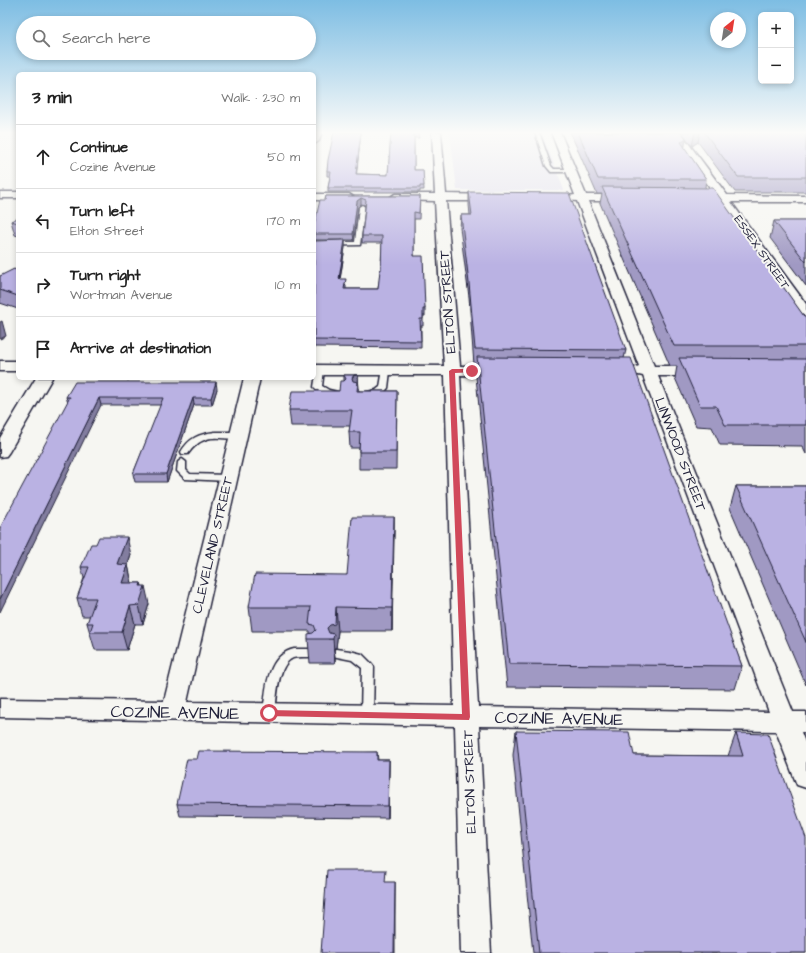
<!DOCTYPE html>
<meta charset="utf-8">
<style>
:root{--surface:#fff;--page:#f2f2f2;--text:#222;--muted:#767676;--line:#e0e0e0}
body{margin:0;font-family:"Architects Daughter",sans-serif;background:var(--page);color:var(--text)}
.controls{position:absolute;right:12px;top:12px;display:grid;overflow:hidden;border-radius:6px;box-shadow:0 2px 6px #0003}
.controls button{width:36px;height:36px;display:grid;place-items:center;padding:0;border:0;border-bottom:1px solid var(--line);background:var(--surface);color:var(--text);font:20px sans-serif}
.compass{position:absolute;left:710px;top:12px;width:36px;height:36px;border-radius:50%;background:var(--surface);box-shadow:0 2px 6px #0003;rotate:30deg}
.stop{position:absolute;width:12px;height:12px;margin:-9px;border:3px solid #d1495b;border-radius:50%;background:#fff}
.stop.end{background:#d1495b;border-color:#fff;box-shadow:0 1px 4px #0008}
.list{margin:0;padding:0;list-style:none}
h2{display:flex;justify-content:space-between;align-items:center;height:52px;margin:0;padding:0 16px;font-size:17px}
h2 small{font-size:13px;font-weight:400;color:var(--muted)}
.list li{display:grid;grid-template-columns:26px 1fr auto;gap:12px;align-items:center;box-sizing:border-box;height:64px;padding:0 16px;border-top:1px solid var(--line)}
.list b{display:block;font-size:15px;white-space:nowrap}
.list p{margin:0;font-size:13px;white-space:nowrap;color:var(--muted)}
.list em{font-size:13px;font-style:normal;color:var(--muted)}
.icon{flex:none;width:22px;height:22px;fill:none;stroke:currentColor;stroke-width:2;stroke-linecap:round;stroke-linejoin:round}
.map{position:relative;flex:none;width:806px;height:953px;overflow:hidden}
.search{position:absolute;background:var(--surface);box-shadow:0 2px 6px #0003;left:16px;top:16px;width:300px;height:44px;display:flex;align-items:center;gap:10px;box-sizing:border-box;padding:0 14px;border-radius:22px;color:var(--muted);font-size:15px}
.panel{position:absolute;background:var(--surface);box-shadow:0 2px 6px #0003;left:16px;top:72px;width:300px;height:308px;border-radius:6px}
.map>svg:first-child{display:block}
</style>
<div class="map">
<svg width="806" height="953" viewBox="0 0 806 953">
<rect width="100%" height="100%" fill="#f6f6f2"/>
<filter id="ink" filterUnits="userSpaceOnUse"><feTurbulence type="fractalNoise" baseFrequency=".025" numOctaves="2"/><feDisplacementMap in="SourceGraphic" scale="8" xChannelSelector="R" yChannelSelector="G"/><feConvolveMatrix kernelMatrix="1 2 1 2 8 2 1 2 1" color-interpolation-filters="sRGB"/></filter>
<g filter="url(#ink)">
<!-- built -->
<path fill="#e4e2ee" d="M450,132H542L564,190H457Z"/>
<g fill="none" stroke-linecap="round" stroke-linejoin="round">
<defs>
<path id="lane" d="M535,132H539L551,166L554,169H571L573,170V172H551L546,166Z
M362,205L365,207L360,245L314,246V242H355L359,207Z
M317,368H320L324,370L322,386L329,390L338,392L339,394L338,396C329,397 320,393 314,387Z
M383,369H389L390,371L388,388L382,394L367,396L366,394L367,392L376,390L380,387Z
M215,432H238L242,435C230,446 208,425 188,454H182L181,452C189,438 199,434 215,432Z
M182,459L186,462V470L190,474L228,475L233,478L228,481L185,479L177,471L178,462Z
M294,649H311L315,650L317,653L315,656C308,658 300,656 293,658C277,665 277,698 275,713L273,716L269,718L265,716C262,711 264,704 265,698C267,678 272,654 294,649Z
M336,649L350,651L362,654L372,664L374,667L373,715L371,718L367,720L363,718L361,715L362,668L352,660L332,656L330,653L332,650Z"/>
<path id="street" d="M314,132H322L319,141L314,144Z
M432,132H441L446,194L493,195L498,198L493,201H446L460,366H499L504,368L507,371L504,374L499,376L460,375L478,707L769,712L643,376L634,374L631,371L634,368L639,366L577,201L567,200L566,198L567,196L575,195L551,132H560L586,195H625L630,198L625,201H588L654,366H701L706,368L709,371L706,374L701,376H658L793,712H806V732H801L806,745V788L797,785L776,731L479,726L491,953H461L455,726L0,717V699L164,701L244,378H260L187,702L454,706L445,375H314V365L444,366L435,201L395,200L390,197L395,194H435Z
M672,132H680L727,195L806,196V202H731L806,304V318L801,317L720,202L693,200L692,198L693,196L715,195Z
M0,192H18V198H0Z
M314,194H349L354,197L349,200H314Z
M0,361H18V371H0Z
M36,378H52L9,452L6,456L0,457V438Z"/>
</defs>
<!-- lane casing -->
<use href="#lane" stroke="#22223b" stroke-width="3"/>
<!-- street casing -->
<use href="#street" stroke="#22223b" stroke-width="3"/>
<!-- lane -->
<use href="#lane" fill="#f6f6f2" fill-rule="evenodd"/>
<!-- street -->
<use href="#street" fill="#f6f6f2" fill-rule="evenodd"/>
</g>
<!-- wall -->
<path fill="#a099c3" stroke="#22223b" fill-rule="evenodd" d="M334,132H361L356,174L388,175L391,132H418L419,138H414V170H423L424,190H420V192H328V188L330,176H327V171Z
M570,132H681L686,138L684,147L706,179L705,187L806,319V454L802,446L720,445L712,427L696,426L675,378L677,366H670L600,203L602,194H597Z
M682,132H806V192H735L698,142L692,146Z
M469,192L626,350L624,358L742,666L735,689L507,687L476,377V365H474L469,297L460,228L461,215H470L469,205Z
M326,196H420L419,219H414V256L425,309V316H423V326H421V348L314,347V245L343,240H314V226L325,200ZM361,204L365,205L362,236V243H382L381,270L378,289H346V286L340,279L345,247V240H354L358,207Z
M18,218V236L15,235L11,221Z
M774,221H806V286L770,238Z
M18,271V309L0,303V276Z
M344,375H358L359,391H358H397L396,469H359V448H350L349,432L350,426H291L289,410L339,391L344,381Z
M217,389L212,405H194L167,482H135L133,474L161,405H101L68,403L66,397Z
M736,486H806V685L730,508Z
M394,517L392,631H338L336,648H334L335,658V663H310L308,639L310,634V631H252L249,607L347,575Z
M131,555L128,565L132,583H141L149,604L143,624H135L127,650H95L87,623L90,616H82L77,598L84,578L81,567Z
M516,731L634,755L728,756L736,733L806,953H533L513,755Z
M377,752L378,760H389L388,818L180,816L177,804L197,759Z"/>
<!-- shaded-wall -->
<path fill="#827d9f" stroke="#22223b" d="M361,132L356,179V174Z
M695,132H700L698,142L692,146Z
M686,138L684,152L681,142Z
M361,198V204L358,207L354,240L353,234L357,201Z
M345,240V247L339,286V279Z
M2,321L6,336L0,339V322Z
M354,375H358L359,391L353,394L352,378Z
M216,382L217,389L212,405L211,398Z
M99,398L101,405L0,612V599Z
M193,398L194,405L167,482L166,474Z
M394,517V540L392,631V608Z
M127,537L131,555L122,582L117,564Z
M128,565L132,584L122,583Z
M141,583L143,591L145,586L149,604L143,624L139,605L140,586Z
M130,606L135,624L127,650L122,632Z
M336,607L338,631L336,648H334L335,658V663L333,639H328L327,628Z
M389,760V773L388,818V806Z
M395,882V953H394Z"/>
<!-- building -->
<path fill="#bab2e3" stroke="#22223b" d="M334,132H361L356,174L388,175L391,132H418L419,133H414V170H423L424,186H420V188H328L331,171H327L328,160Z
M578,132H681L686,138L681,142L706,179H598Z
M704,132H806V177H738Z
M602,187L713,188L806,319V346H674Z
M469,192L569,193L626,350L475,349L469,283L461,215H472Z
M326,196H420L419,213L414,212V256H423L425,309H423V319H420L421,341L314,340V245L315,241L345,240L339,279H346L344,289H378L380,270H381L382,236H362L366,200L361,198L357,201L353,234H314V226L320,200H325Z
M18,218V223L11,221Z
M774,221H806V262Z
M14,269L18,271V296L0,290V276Z
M477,357L631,358L742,666L509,664Z
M679,358L806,359V425H725L716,406H700Z
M344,375H358H354L352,378L353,381L358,382L357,391H397L396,452H359L360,432H349L352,410H289L292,391H339L340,381H344L346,379Z
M75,382H216L211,398H193L166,474H133L163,398H99L0,599V528L70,397H66Z
M736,486H806V642Z
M352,517H394L392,608L336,607L335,624L330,625L327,628L329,633L334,634L333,639H308V634L313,633L316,630L314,625L309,624L311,607H249L255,574L347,575Z
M99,537H127L117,564L128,565L122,583H141L140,586H145L139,605L130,606L122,632H90L93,623H87L96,598H77L89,567H81L91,544H96Z
M516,731L629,732L634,755L743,756L736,733L768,734L806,838V953H539Z
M199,751L377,752V760H389L388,806L177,804L187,759H197Z
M327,870H386L385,882H395L394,953H321Z"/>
</g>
<!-- sky -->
<linearGradient id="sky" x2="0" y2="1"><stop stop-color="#7dbde3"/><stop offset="0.5" stop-color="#fbfbf9"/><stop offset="1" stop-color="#fbfbf9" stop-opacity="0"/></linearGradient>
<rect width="806" height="265" fill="url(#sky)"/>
<!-- route -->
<path fill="#d1495b" d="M472,369L474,370V372L455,373L470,717L469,720L266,716L265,713L269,710L462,714L449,371L452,369Z"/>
<g text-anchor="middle" stroke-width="4" stroke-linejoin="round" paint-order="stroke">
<!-- far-street labels -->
<g font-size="12" fill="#22223b" stroke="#f6f6f2">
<text transform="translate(762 252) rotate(55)" y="4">ESSEX STREET</text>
</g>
<!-- street labels -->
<g font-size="14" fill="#22223b" stroke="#f6f6f2">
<text transform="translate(447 302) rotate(-94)" y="5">ELTON STREET</text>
<text transform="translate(681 454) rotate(69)" y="5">LINWOOD STREET</text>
<text transform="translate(212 545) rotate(-77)" y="5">CLEVELAND STREET</text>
<text transform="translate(469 782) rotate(-92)" y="5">ELTON STREET</text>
</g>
<!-- near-street labels -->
<g font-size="17" fill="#22223b" stroke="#f6f6f2">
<text transform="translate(175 712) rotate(1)" y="6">COZINE AVENUE</text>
<text transform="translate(559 718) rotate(1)" y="6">COZINE AVENUE</text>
</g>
</g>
</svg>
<div class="controls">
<button>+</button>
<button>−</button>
</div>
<svg class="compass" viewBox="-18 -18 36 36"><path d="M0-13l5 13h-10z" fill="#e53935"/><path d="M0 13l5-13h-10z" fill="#767676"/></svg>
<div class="stop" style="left:269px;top:713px"></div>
<div class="stop end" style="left:472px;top:371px"></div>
<div class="search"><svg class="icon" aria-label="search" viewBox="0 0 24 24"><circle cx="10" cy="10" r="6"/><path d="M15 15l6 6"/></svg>Search here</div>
<section class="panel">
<h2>3 min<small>Walk · 230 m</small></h2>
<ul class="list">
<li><svg class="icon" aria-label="ahead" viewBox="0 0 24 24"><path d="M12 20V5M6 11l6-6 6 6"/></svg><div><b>Continue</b><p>Cozine Avenue</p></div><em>50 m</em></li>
<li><svg class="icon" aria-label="left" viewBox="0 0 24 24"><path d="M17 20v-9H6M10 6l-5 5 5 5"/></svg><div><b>Turn left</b><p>Elton Street</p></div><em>170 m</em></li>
<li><svg class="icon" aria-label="right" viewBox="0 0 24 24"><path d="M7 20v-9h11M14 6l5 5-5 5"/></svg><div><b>Turn right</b><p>Wortman Avenue</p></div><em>10 m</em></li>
<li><svg class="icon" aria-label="arrive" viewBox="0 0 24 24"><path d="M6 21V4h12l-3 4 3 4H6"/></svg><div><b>Arrive at destination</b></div></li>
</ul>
</section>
</div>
